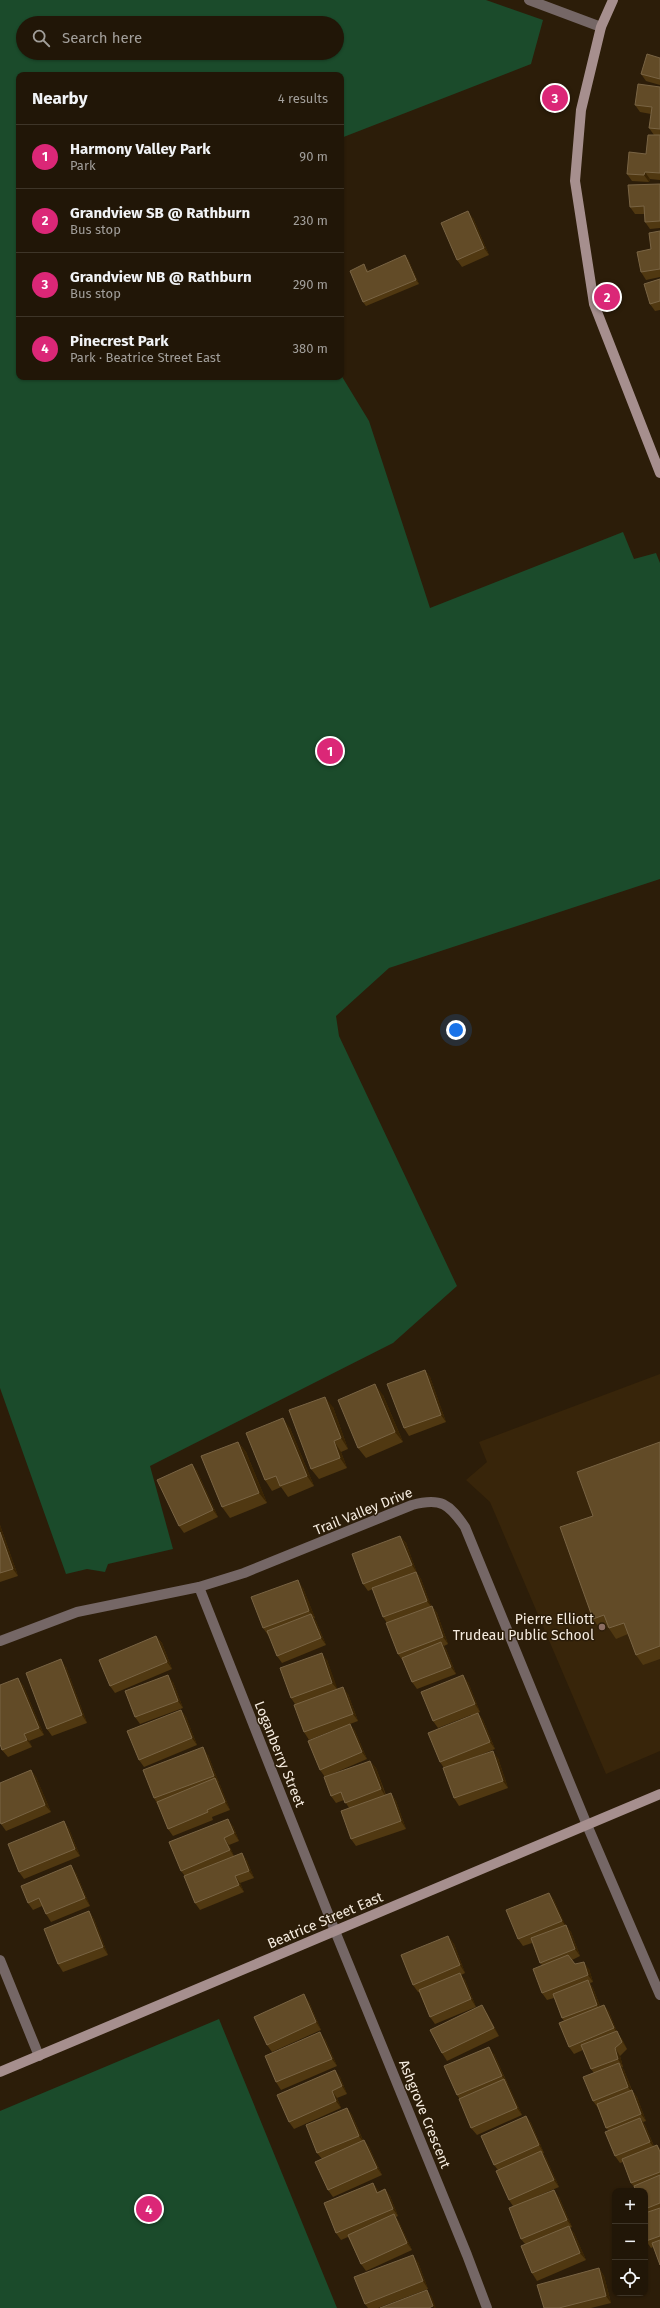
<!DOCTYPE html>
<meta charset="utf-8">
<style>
:root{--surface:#211607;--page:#2d2315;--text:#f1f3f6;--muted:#a29f9b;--line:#3e3528;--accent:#db2777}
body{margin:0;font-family:"Fira Sans",sans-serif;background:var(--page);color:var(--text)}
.controls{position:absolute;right:12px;bottom:12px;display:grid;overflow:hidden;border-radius:8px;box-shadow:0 1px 3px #0004}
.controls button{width:36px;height:36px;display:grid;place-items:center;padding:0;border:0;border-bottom:1px solid var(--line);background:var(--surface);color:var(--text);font:20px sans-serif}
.you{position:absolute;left:456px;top:1030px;width:14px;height:14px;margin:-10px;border:3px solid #fff;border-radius:50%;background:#1a73e8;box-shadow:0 0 0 6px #1a73e833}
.badge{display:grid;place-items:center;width:26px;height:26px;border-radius:50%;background:var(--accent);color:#fff;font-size:13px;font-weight:700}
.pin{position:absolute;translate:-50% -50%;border:2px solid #fff;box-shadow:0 1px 4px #0006}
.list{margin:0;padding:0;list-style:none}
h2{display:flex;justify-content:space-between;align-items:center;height:52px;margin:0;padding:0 16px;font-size:17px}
h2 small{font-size:13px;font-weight:400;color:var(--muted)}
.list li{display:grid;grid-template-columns:26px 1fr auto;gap:12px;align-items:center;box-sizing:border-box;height:64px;padding:0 16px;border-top:1px solid var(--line)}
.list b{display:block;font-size:15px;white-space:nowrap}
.list p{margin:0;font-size:13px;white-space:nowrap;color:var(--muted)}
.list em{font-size:13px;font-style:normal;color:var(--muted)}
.icon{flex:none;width:22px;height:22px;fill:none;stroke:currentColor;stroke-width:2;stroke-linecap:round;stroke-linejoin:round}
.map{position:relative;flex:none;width:660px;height:2308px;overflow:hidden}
.search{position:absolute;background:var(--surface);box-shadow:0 1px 3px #0004;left:16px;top:16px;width:328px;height:44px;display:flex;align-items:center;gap:10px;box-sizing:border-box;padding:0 14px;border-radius:22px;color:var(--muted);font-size:15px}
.panel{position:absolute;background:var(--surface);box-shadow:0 1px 3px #0004;left:16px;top:72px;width:328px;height:308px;border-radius:8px}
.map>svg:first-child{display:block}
</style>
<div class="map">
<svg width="660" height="2308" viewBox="0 0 660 2308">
<rect width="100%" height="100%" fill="#2c1d09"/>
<!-- built -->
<path fill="#38250a" d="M660,1374V1751L606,1774L490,1502L466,1480L487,1462L479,1442Z"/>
<!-- green -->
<path fill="#1b4b2b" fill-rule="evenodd" d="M0,0H486L543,20L531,64L341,138V75H19V377H341V375L369,421L430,608L623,532L634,559L656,553L660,563V879L389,968L336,1016L339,1036L457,1286L393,1343L150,1466L173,1549L108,1564L105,1572L87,1569L66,1574L0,1388ZM23,23H337V53H23Z
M219,2019L337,2308H0V2111Z"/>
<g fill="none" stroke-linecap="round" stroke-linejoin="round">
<!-- street -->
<path stroke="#756766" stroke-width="10" d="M529,0L601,27
M199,1587L335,1931L467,2255L487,2308
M0,1641L77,1612L199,1587L244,1573L412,1505C441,1497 449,1504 465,1527L587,1825L660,1995
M0,1960L39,2056"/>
<!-- secondary -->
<path stroke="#a68f8e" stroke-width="10" d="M613,0L601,27L581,110L575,181L594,304L660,473
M0,2072L660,1794"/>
</g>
<!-- wall -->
<path fill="#503811" d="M660,58V85L646,81L641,74Z
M660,87V180L650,179L649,182L632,181L627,174L646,154L654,135L649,128L651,114L640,112L635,105Z
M660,184V228L650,229L645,222V214H635L630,207Z
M473,218L489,255L462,267L457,260Z
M660,231V277L646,280L641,272Z
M408,259L419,284L366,306L363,302L367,268L368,271Z
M660,279V310L655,311L650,304Z
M425,1370L430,1377L446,1422L409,1436L404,1428Z
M383,1395L403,1442L366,1458L358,1448Z
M333,1407L348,1449L341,1452L347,1468L319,1479L311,1469Z
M290,1428L314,1486L288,1497L281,1487L272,1491L265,1480Z
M238,1442L246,1452L267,1503L230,1518L222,1507Z
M660,1442V1659L643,1665L636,1655L628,1634L616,1639L608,1627L601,1630L593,1619V1516Z
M192,1464L197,1471L218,1517L184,1533L179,1526Z
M0,1525L18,1576L0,1582Z
M400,1536L406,1543L417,1573L421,1579L431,1606H432L437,1613L448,1644L444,1646L446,1649L456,1674L417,1689L412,1682L403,1661L398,1654L387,1623L383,1617L373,1589L368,1591L363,1584Z
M303,1588L315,1618H314L316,1621L326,1645L282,1663L277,1656L269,1635H268L263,1628Z
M156,1636L162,1643L172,1669L115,1693L110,1686Z
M327,1660L337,1689L348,1694L358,1721L350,1724L355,1731L367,1759L325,1777L320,1770L337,1729L309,1740L304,1732L295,1704L291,1698Z
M66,1667L87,1723L52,1736L47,1729Z
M173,1682L183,1708L140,1724L135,1717Z
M468,1682L480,1712L478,1713L483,1720L495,1749L473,1758H498L508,1788L459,1806L454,1798L444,1768L440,1762L471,1715L438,1728L433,1721Z
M23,1685L44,1735L29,1741L32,1747L8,1757L2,1750Z
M181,1710L186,1717L197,1745L144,1767L139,1760Z
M208,1755L219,1783H218L220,1785L230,1810L212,1817L213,1820L173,1836L168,1829L158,1805L154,1798Z
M370,1761L376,1768L386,1795L391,1793L396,1801L406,1829L356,1846L351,1839L349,1808L344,1800L336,1803L331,1796Z
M31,1770L36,1777L51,1812L6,1831L1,1824Z
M64,1821L69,1829L80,1856L24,1879L19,1872Z
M233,1826L239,1841L229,1845L234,1856L242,1853L247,1861L254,1878L240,1883L244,1892L200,1910L195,1903L185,1876L181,1871Z
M76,1873L90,1906L51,1922L46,1914L42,1906L33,1910L28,1903Z
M549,1893L554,1900L565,1925L571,1932L580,1956L572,1960L575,1964L589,1969L593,1982L590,1983L593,1988L600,2006L604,2005L609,2012L617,2032L622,2039L627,2049L620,2056L623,2067H622L624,2070L632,2090L637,2097L646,2121L643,2122L645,2125L654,2146L657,2145L660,2149V2265L653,2247L651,2248L646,2241L645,2191L635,2188L631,2183L623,2162L620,2163L615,2156L608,2130L606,2128L598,2108L593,2101L594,2073L591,2069L583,2050L574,2054L569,2047L564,2021L562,2018L554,1998L547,2000L542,1993V1965L540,1963L532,1943L523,1946L518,1939Z
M89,1911L94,1919L108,1955L63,1972L58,1964Z
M448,1936L454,1944L465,1973L461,1975L465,1980L476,2007L435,2024L430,2017L419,1992H418L413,1985Z
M309,2002L321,2030L272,2052L267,2045Z
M487,2013L499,2036L447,2061L442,2053Z
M325,2039L337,2066L281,2090L276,2082Z
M494,2054L522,2115L477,2135L471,2128L459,2098L457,2095Z
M335,2070L340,2077L347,2094L337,2098L341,2108L294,2129L289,2122Z
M347,2108L352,2115L363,2140H364L369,2147L382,2175L333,2197L328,2190L322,2159L317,2153Z
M526,2116L531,2123L544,2153H543L546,2158L559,2187L538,2196L559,2197L572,2227L570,2228L574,2233L586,2260L537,2281L532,2273L525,2244L521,2239L513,2206L509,2200L498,2170L494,2165Z
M373,2183L379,2192L385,2189L390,2196L398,2216L396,2217L399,2222L412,2250L366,2271L361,2264L348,2237L341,2240L336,2233Z
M418,2262L428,2289L378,2308H368L365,2304Z
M599,2268L604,2276L611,2303L591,2308H544Z"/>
<!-- shaded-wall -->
<path fill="#3a2504" d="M645,172L650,179L649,182L644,175Z
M468,211L473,218L489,255L484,248Z
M405,255L408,259L419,284L416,280Z
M425,1370L430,1377L446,1422L441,1415Z
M375,1384L383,1395L403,1442L395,1432Z
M325,1397L333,1407L348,1449L341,1438Z
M283,1418L290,1428L314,1486L307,1476Z
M334,1441L341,1452L347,1468L340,1458Z
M238,1442L246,1452L267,1503L259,1493Z
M192,1464L197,1471L218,1517L213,1510Z
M0,1525L18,1576L13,1569L0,1532Z
M400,1536L406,1543L417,1573L412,1565Z
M416,1572L421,1579L432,1608L427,1601Z
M298,1580L303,1588L315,1618L309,1611Z
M432,1606L437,1613L448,1644L443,1637Z
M311,1614L316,1621L326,1645L321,1638Z
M156,1636L162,1643L172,1669L167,1662Z
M441,1642L446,1649L456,1674L451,1667Z
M322,1653L327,1660L338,1690L332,1683Z
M61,1659L66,1667L87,1723L82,1715Z
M168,1675L173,1682L183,1708L178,1701Z
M463,1675L468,1682L480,1712L475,1704Z
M18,1678L23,1685L44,1735L39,1728Z
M343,1687L348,1694L358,1721L353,1714Z
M181,1710L186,1717L197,1745L192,1738Z
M478,1713L483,1720L495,1749L490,1742Z
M350,1724L355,1731L367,1759L362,1752Z
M24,1734L29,1741L32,1747L27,1740Z
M203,1747L208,1755L219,1783L214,1776Z
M493,1751L498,1758L508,1788L503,1781Z
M370,1761L376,1768L386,1797L381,1789Z
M31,1770L36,1777L51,1812L45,1805Z
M215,1778L220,1785L230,1810L225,1802Z
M391,1793L396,1801L406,1829L401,1821Z
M228,1819L233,1826L239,1841L234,1833Z
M64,1821L69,1829L80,1856L75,1849Z
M224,1838L229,1845L235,1858L230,1850Z
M242,1853L247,1861L254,1878L249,1871Z
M71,1865L76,1873L90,1906L85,1898Z
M235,1876L240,1883L244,1892L239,1885Z
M549,1893L554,1900L567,1928L562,1921Z
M89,1911L94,1919L108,1955L103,1947Z
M566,1925L571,1932L580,1956L575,1949Z
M448,1936L454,1944L465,1973L460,1965Z
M584,1962L589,1969L593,1982L588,1975Z
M460,1973L465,1980L476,2007L471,1999Z
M588,1980L593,1988L602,2012L597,2005Z
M304,1994L309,2002L321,2030L316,2022Z
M482,2005L487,2013L499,2036L494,2028Z
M604,2005L609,2012L617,2032L622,2039L627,2049L614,2028Z
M320,2032L325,2039L337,2066L332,2059Z
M489,2047L494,2054L507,2083L502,2076Z
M615,2048L620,2056L623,2067L618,2059Z
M619,2063L624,2070L633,2094L628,2087Z
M335,2070L340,2077L347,2094L342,2086Z
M504,2079L509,2086L522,2115L517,2108Z
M632,2090L637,2097L646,2121L641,2114Z
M332,2091L337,2098L341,2108L336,2101Z
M347,2108L352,2115L364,2143L359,2136Z
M526,2116L531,2123L544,2153L539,2145Z
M640,2118L645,2125L655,2149L650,2142Z
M364,2140L369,2147L382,2175L377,2168Z
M541,2151L546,2158L559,2187L554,2180Z
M373,2183L378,2190L382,2200L377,2193Z
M385,2189L390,2196L398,2216L393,2209Z
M554,2190L559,2197L572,2227L567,2220Z
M394,2214L399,2222L412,2250L407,2243Z
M569,2226L574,2233L586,2260L580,2253Z
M413,2255L418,2262L428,2289L423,2281Z
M599,2268L604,2276L611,2303L606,2296Z
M427,2290L432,2297L436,2308H434L433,2306Z"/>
<!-- building -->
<path fill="#624b27" stroke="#796444" d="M647,54L660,58V79L641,74Z
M638,84L660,87V129L649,128L652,107L635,105Z
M648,135H660V173L645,172L644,175L627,174L629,152L646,154Z
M660,184V221L645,222L644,206L630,207L628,185Z
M468,211L484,248L457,260L441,223Z
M660,231V269L641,272L637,252L651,249L649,233Z
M405,255L416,280L363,302L350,271L364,264L367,272Z
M660,279V301L650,304L644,284Z
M425,1370L441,1415L404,1428L387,1384Z
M375,1384L395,1432L358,1448L338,1400Z
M325,1397L341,1438L334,1441L340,1458L311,1469L289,1410Z
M283,1418L307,1476L280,1486L276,1476L265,1480L246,1433Z
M238,1442L259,1493L222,1507L201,1456Z
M660,1442V1646L636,1655L624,1623L609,1628L604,1615L593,1619L560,1527L593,1516L577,1472Z
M192,1464L213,1510L179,1526L157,1480Z
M0,1532L13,1569L0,1573Z
M400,1536L412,1565L363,1584L352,1554Z
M416,1572L427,1601L383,1617L372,1588Z
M298,1580L309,1611L263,1628L251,1597Z
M432,1606L443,1637L398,1654L386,1623Z
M311,1614L321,1638L277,1656L267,1631Z
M156,1636L167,1662L110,1686L99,1660Z
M441,1642L451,1667L412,1682L402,1658Z
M322,1653L332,1683L291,1698L280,1668Z
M61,1659L82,1715L47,1729L26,1673Z
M168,1675L178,1701L135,1717L125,1691Z
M463,1675L475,1704L433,1721L421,1692Z
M18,1678L39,1728L24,1734L27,1740L2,1750L0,1744V1685Z
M343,1687L353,1714L304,1732L294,1705Z
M181,1710L192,1738L139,1760L127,1731Z
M478,1713L490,1742L440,1762L428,1733Z
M350,1724L362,1752L320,1770L308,1741Z
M203,1747L214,1776L154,1798L143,1770Z
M493,1751L503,1781L454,1798L443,1768Z
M370,1761L381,1789L345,1803L341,1792L331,1796L324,1777Z
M31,1770L45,1805L1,1824L0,1822V1783Z
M215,1778L225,1802L207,1810L208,1812L168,1829L157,1802Z
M391,1793L401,1821L351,1839L341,1811Z
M228,1819L234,1833L224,1838L230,1850L181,1871L169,1842Z
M64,1821L75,1849L19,1872L8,1844Z
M242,1853L249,1871L235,1876L239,1885L195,1903L184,1876Z
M71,1865L85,1898L46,1914L39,1898L28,1903L21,1886Z
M549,1893L562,1921L518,1939L506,1910Z
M89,1911L103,1947L58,1964L44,1929Z
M566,1925L575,1949L540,1963L531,1938Z
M448,1936L460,1965L413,1985L401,1955Z
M568,1955L575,1964L584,1962L588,1975L542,1993L533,1969Z
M460,1973L471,1999L430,2017L419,1990Z
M588,1980L597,2005L562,2018L553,1994Z
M304,1994L316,2022L267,2045L254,2017Z
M482,2005L494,2028L442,2053L430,2030Z
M604,2005L614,2028L569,2047L559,2023Z
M617,2031L622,2042L615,2048L618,2059L591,2069L581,2045Z
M320,2032L332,2059L276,2082L265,2056Z
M489,2047L502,2076L457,2095L444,2066Z
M619,2063L628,2087L593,2101L583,2077Z
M335,2070L342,2086L332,2091L336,2101L289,2122L277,2095Z
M504,2079L517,2108L471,2128L459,2099Z
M632,2090L641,2114L606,2128L597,2104Z
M347,2108L359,2136L317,2153L306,2125Z
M526,2116L539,2145L494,2165L481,2136Z
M640,2118L650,2142L615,2156L605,2132Z
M364,2140L377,2168L328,2190L315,2162Z
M657,2145L660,2152V2172L631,2183L622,2159Z
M541,2151L554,2180L509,2200L496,2171Z
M660,2175V2203L645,2209V2191H636L634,2186Z
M373,2183L377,2193L385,2189L393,2209L336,2233L324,2203Z
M554,2190L567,2220L521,2239L509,2208Z
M660,2208V2236L646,2241L645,2237V2213Z
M394,2214L407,2243L361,2264L348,2235Z
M569,2226L580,2253L532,2273L521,2246Z
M660,2240V2265L652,2243Z
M413,2255L423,2281L365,2304L354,2277Z
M599,2268L606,2296L559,2308H544L537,2285Z
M427,2290L433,2306L429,2308H380Z"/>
<!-- markers -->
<circle fill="#8d6e63" stroke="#2c1d09" stroke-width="1.5" cx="602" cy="1627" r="4"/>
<g text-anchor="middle" stroke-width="3" stroke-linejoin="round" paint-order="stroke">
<!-- street labels -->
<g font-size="14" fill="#f5ebdf" stroke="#2c1d09">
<text transform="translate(363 1511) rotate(-22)" y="5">Trail Valley Drive</text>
<text transform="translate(280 1754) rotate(68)" y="5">Loganberry Street</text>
<text transform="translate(325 1920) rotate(-23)" y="5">Beatrice Street East</text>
<text transform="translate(425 2114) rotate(68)" y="5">Ashgrove Crescent</text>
</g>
<!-- poi labels -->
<g font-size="14" fill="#f5ebdf" stroke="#2c1d09" text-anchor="end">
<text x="594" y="1624">Pierre Elliott<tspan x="594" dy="16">Trudeau Public School</tspan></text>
</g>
</g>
</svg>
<div class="controls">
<button>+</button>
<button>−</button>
<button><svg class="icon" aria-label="locate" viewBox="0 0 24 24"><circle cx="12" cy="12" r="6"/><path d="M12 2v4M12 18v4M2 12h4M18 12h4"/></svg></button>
</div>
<div class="you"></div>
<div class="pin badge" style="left:330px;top:751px">1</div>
<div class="pin badge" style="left:607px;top:297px">2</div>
<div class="pin badge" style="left:555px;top:98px">3</div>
<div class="pin badge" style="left:149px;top:2209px">4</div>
<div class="search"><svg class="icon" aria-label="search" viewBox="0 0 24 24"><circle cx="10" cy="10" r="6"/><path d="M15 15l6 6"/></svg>Search here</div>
<section class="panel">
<h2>Nearby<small>4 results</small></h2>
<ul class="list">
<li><span class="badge">1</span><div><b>Harmony Valley Park</b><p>Park</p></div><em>90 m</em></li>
<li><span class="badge">2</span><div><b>Grandview SB @ Rathburn</b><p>Bus stop</p></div><em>230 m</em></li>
<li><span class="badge">3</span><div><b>Grandview NB @ Rathburn</b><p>Bus stop</p></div><em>290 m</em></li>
<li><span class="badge">4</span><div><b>Pinecrest Park</b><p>Park · Beatrice Street East</p></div><em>380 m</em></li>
</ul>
</section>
</div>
